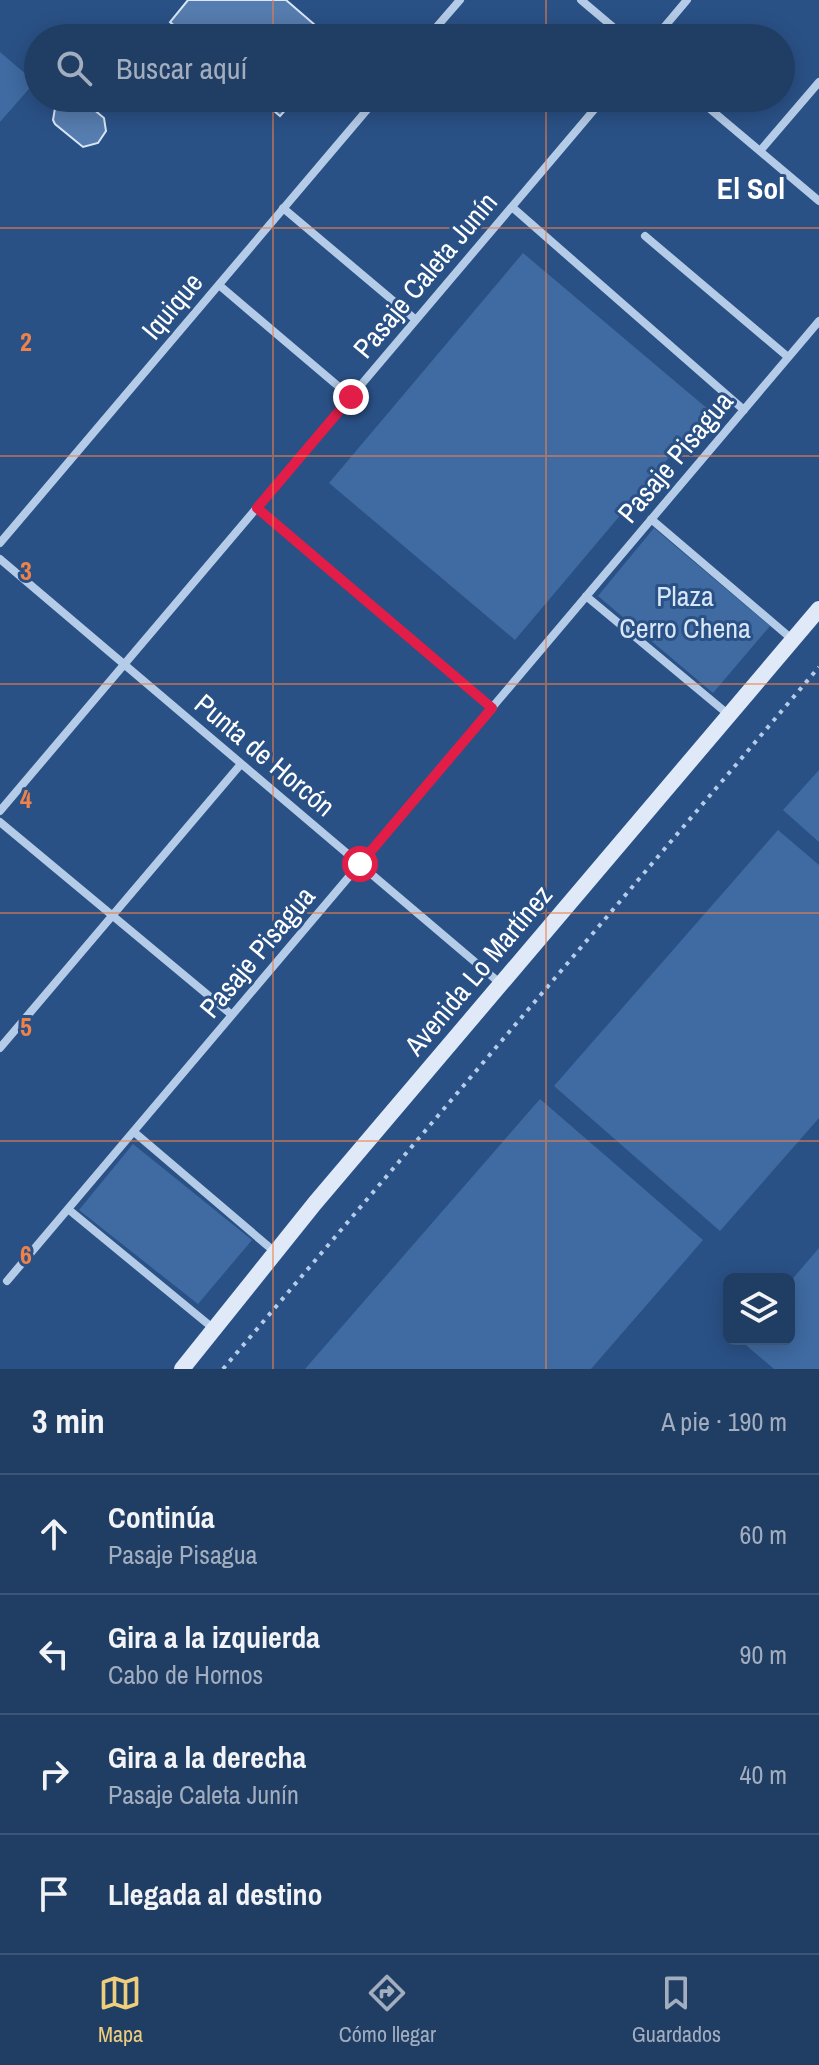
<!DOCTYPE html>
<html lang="es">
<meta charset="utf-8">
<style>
:root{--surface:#203d64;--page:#2d486d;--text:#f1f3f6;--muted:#a2aebf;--line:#3d5678;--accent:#eece7d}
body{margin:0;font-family:"Archivo Narrow",sans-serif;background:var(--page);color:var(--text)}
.controls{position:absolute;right:24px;bottom:24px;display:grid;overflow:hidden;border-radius:12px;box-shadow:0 4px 20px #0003}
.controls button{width:72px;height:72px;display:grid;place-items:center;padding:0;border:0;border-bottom:2px solid var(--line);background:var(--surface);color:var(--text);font:40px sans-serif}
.stop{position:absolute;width:24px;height:24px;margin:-18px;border:6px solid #e11d48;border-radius:50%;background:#fff}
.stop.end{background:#e11d48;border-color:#fff;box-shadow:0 2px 8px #0008}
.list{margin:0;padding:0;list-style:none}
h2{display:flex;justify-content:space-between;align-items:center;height:104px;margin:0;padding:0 32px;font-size:34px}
h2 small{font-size:26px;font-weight:400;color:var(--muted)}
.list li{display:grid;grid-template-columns:52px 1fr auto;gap:24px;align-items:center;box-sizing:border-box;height:120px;padding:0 32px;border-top:2px solid var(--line)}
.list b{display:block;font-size:30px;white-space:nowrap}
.list p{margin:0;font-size:26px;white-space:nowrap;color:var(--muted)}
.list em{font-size:26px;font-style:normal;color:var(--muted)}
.icon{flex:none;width:44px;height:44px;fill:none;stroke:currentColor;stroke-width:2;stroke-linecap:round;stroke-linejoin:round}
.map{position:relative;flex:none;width:819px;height:1369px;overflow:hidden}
.search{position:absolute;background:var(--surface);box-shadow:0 4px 20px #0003;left:24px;right:24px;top:24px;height:88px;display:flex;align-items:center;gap:20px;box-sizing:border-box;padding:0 28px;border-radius:44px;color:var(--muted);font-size:30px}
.sheet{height:584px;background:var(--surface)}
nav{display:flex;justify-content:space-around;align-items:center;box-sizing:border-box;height:112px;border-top:2px solid var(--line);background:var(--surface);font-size:22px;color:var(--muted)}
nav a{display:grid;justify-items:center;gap:4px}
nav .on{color:var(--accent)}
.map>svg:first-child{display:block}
</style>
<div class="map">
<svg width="819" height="1369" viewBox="0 0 819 1369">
<rect width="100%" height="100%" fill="#2a5186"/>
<!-- green -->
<path fill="#3f6ba2" d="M0,52L35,82L0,122Z
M523,253L709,410L515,640L329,483Z
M654,528L770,626L713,693L598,596Z
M819,770V842L783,810Z
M778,830L819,865V1118L720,1231L554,1086Z
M540,1099L703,1240L591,1369H305Z
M133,1144L252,1240L198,1304L79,1210Z
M819,1248V1369H774L741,1341L743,1339H789V1283Z"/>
<!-- building -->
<path fill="#567daf" stroke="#d9e6f6" stroke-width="2" d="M188,0H286L330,38H189L170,22Z
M65,98H80L104,118L106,131L98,143L83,147L55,124L53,120L55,108L60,100Z
M259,98H296L280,116Z"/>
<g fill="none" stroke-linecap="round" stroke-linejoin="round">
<!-- path -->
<path stroke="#b5cce8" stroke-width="4" stroke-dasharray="4 6" stroke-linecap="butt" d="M223,1369L819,667"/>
<!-- street -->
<path stroke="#b5cce8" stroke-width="8" d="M581,0L626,38
M427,38L460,0
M655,38L687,0
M697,98L819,201
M760,151L819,82
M512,207L744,410
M283,208L416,320
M645,236L788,357
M219,285L351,397
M257,508L492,708
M651,519L793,640
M0,543L377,98
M0,559L501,984
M586,596L729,715
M0,811L604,98
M0,822L232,1015
M0,1048L241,764
M134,1132L275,1252
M68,1209L214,1329
M7,1281L819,321"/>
<!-- secondary -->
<path stroke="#dfe9f7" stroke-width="16" d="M182,1369L315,1203L819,609"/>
</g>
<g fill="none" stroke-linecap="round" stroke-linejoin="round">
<!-- route -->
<path stroke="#e11d48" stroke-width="10" d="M351,397L257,508L492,708L360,864"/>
</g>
<!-- grid -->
<path fill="none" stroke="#ee8249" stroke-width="2" stroke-opacity="0.55" d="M273,0V38M546,0V38M273,98V1369M546,98V1369M0,228H819M0,456H819M0,684H819M0,913H819M0,1141H819"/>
<g text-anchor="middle" stroke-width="6" stroke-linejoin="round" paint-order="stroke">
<!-- street labels -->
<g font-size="28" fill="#fff" stroke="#2a5186">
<text transform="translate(425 275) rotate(-50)" y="10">Pasaje Caleta Junín</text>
<text transform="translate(172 306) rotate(-50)" y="10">Iquique</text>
<text transform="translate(675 457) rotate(-50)" y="10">Pasaje Pisagua</text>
<text transform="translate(265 755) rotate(40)" y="10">Punta de Horcón</text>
<text transform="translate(257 952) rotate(-50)" y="10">Pasaje Pisagua</text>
<text transform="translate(478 970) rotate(-50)" y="10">Avenida Lo Martínez</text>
</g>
<!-- park labels -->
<g font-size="28" fill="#d9e6f6" stroke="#2a5186">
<text x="685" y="606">Plaza<tspan x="685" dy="32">Cerro Chena</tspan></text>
</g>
<!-- neighbourhood labels -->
<g font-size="30" font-weight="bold" fill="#fff" stroke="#2a5186">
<text x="751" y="199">El Sol</text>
</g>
</g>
<g font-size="26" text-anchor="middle" font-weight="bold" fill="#ee8249" stroke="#2a5186" stroke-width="6" stroke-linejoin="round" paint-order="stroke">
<text x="26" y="351">2</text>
<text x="26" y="580">3</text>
<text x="26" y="808">4</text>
<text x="26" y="1036">5</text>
<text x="26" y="1264">6</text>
</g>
</svg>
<div class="controls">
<button><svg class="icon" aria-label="layers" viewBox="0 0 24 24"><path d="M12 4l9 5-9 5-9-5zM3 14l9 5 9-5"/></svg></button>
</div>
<div class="stop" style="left:360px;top:864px"></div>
<div class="stop end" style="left:351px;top:397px"></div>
<div class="search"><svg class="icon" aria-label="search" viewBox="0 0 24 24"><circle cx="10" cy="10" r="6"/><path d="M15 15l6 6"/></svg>Buscar aquí</div>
</div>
<section class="sheet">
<h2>3 min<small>A pie · 190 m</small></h2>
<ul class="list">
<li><svg class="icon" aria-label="ahead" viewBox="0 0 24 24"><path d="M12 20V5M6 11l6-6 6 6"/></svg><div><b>Continúa</b><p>Pasaje Pisagua</p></div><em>60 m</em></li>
<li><svg class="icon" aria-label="left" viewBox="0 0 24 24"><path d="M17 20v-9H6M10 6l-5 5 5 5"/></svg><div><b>Gira a la izquierda</b><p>Cabo de Hornos</p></div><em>90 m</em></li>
<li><svg class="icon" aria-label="right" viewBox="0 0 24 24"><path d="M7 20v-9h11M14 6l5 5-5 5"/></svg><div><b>Gira a la derecha</b><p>Pasaje Caleta Junín</p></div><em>40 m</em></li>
<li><svg class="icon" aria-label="arrive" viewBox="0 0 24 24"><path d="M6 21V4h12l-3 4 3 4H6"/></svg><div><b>Llegada al destino</b></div></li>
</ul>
</section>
<nav>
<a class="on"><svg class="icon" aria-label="map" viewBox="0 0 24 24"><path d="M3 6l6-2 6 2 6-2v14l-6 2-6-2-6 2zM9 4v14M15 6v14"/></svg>Mapa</a>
<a><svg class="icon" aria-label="directions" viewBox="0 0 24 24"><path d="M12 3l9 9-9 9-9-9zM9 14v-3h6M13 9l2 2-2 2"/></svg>Cómo llegar</a>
<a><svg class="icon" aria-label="saved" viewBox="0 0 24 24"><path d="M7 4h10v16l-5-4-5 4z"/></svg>Guardados</a>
</nav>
